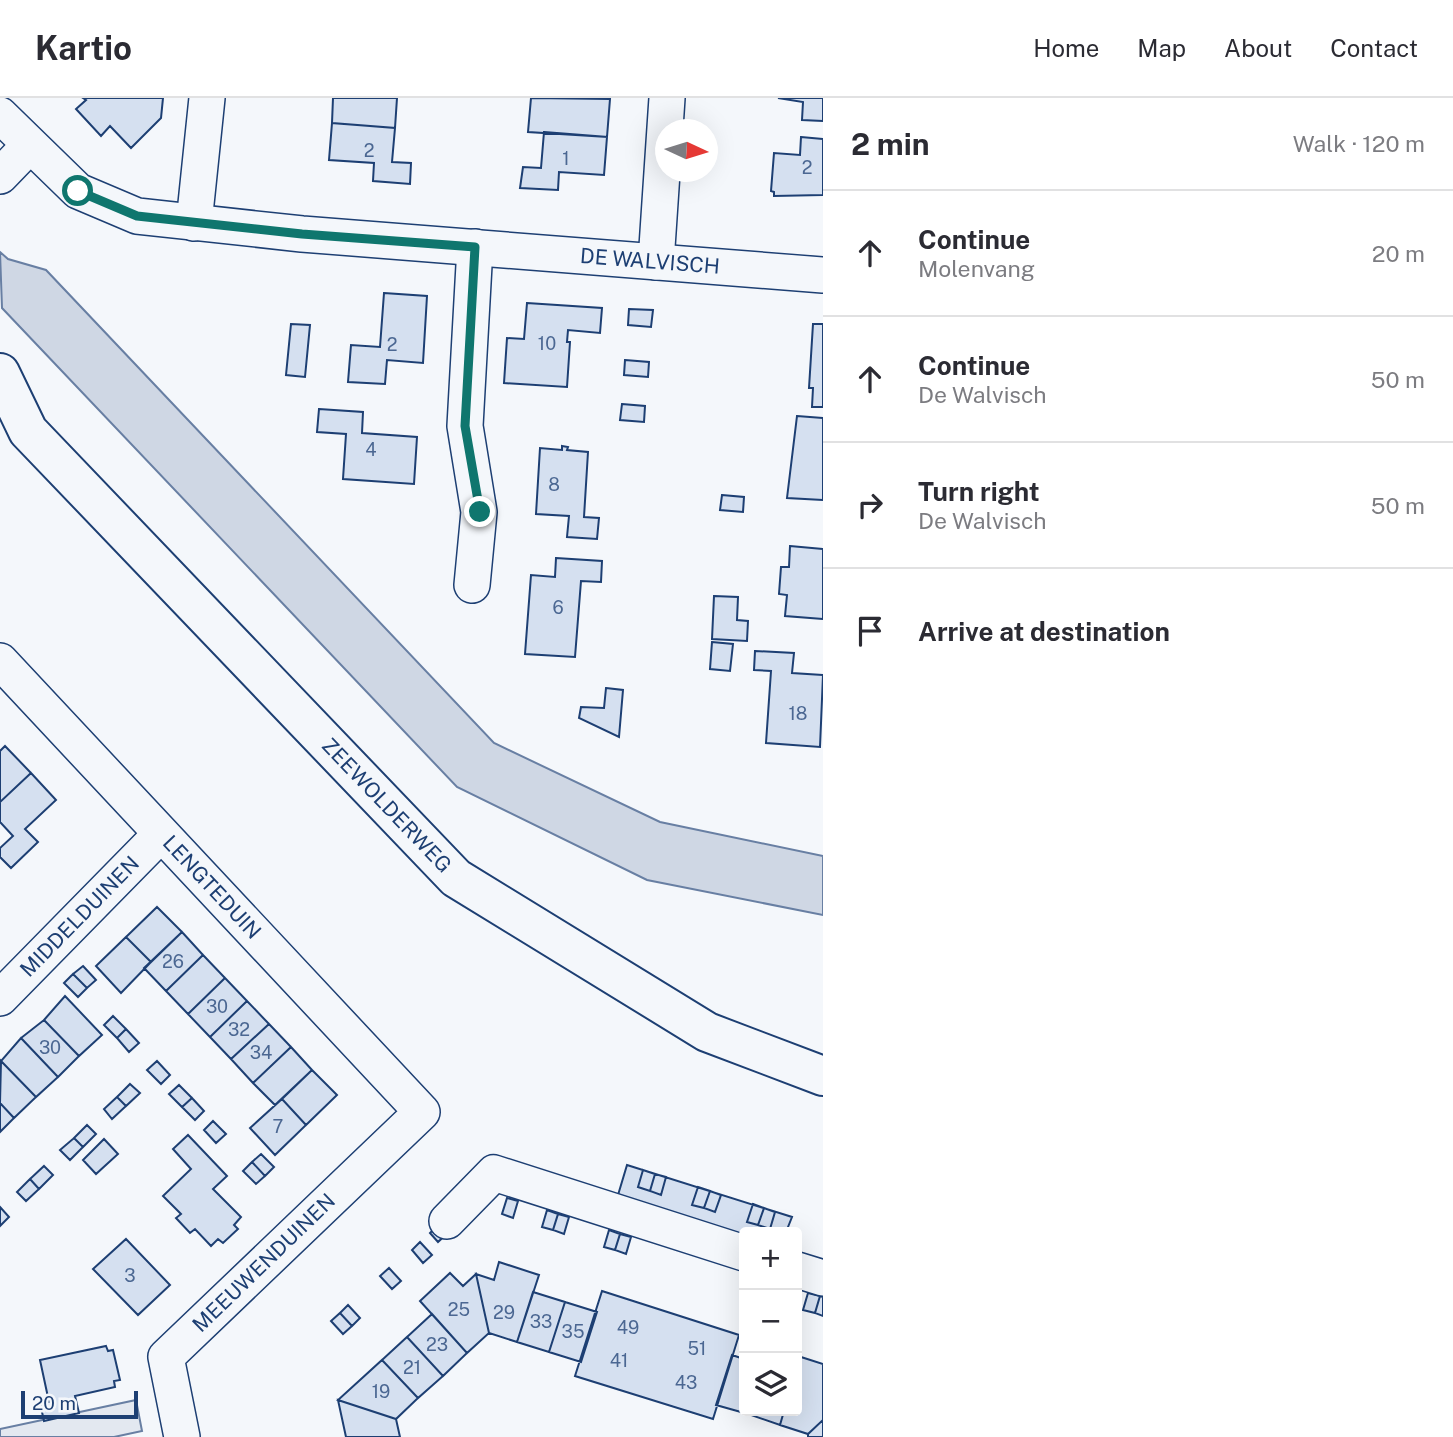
<!DOCTYPE html>
<meta charset="utf-8">
<style>
:root{--surface:#fff;--page:#f2f2f3;--text:#2b2b33;--muted:#7c7c81;--line:#e1e1e2}
body{margin:0;font-family:"Public Sans",sans-serif;background:var(--page);color:var(--text)}
.controls{position:absolute;right:21px;bottom:21px;display:grid;overflow:hidden;border-radius:7px;box-shadow:0 7px 28px #0002}
.controls button{width:63px;height:63px;display:grid;place-items:center;padding:0;border:0;border-bottom:2px solid var(--line);background:var(--surface);color:var(--text);font:35px sans-serif}
.compass{position:absolute;left:655px;top:21px;width:63px;height:63px;border-radius:50%;background:var(--surface);box-shadow:0 7px 28px #0002;rotate:94deg}
.scale{position:absolute;left:21px;bottom:18px;width:117px;box-sizing:border-box;padding-left:7px;border:4px solid #1d3f73;border-top:0;font-size:19px;line-height:24px;white-space:nowrap;color:#1d3f73;-webkit-text-stroke:5px #f4f7fb;paint-order:stroke}
.stop{position:absolute;width:21px;height:21px;margin:-16px;border:5px solid #0f766e;border-radius:50%;background:#fff}
.stop.end{background:#0f766e;border-color:#fff;box-shadow:0 2px 7px #0008}
.list{margin:0;padding:0;list-style:none}
h2{display:flex;justify-content:space-between;align-items:center;height:91px;margin:0;padding:0 28px;font-size:30px}
h2 small{font-size:23px;font-weight:400;color:var(--muted)}
.list li{display:grid;grid-template-columns:46px 1fr auto;gap:21px;align-items:center;box-sizing:border-box;height:126px;padding:0 28px;border-top:2px solid var(--line)}
.list b{display:block;font-size:26px;white-space:nowrap}
.list p{margin:0;font-size:23px;white-space:nowrap;color:var(--muted)}
.list em{font-size:23px;font-style:normal;color:var(--muted)}
.icon{flex:none;width:38px;height:38px;fill:none;stroke:currentColor;stroke-width:2;stroke-linecap:round;stroke-linejoin:round}
.map{position:relative;flex:none;width:823px;height:1339px;overflow:hidden}
header{display:flex;align-items:center;gap:42px;box-sizing:border-box;height:98px;padding:0 35px;background:var(--surface);border-bottom:2px solid var(--line)}
header strong{font-size:33px}
nav{display:flex;gap:38px;margin-inline-start:auto;font-size:24px}
main{display:flex}
aside{flex:1;background:var(--surface)}
.map>svg:first-child{display:block}
</style>
<header>
<strong>Kartio</strong>
<nav><a>Home</a><a>Map</a><a>About</a><a>Contact</a></nav>
</header>
<main>
<div class="map">
<svg width="823" height="1339" viewBox="0 0 823 1339">
<rect width="100%" height="100%" fill="#f4f7fb"/>
<!-- parking -->
<path fill="#e3e8f0" stroke="#687fa3" stroke-width="2" d="M136,1302L142,1333L114,1339H0V1331Z"/>
<!-- water -->
<path fill="#cfd7e4" stroke="#687fa3" stroke-width="2" d="M0,154L8,161L46,172L494,645L660,724L823,758V817L647,782L457,689L2,210Z"/>
<!-- building -->
<path fill="#d5e0f0" stroke="#1d3f73" stroke-width="2" d="M83,0H163L161,20L131,50L110,28L101,38L76,11L86,2Z
M333,0H397L395,30L332,25Z
M531,0L610,1L607,39L528,34Z
M778,0H823V23L802,22L803,4Z
M332,25L395,30L392,64L411,65L410,86L373,83L374,65L329,62Z
M544,34L607,39L604,77L559,74L558,92L520,90L523,69L541,70Z
M801,39L823,41V97L774,98V94L771,93L774,55L800,57Z
M384,195L427,198L423,265L387,262L385,286L348,284L351,247L380,249Z
M527,205L602,210L600,235L568,232L567,244H570L567,289L504,285L507,240L524,241Z
M629,211L653,212L651,229L628,227Z
M291,226L310,227L305,279L286,277Z
M813,226H823V309H812L813,290H809Z
M625,262L649,264L648,279L624,277Z
M622,306L645,308L644,324L620,322Z
M319,311L363,314L362,335L417,339L414,386L343,381L346,336L317,334Z
M797,318L823,320V402L787,400Z
M562,348L568,349L567,352L588,354L584,419L599,420L597,441L567,439L569,418L536,416L540,350L562,352Z
M722,397L744,399L743,414L720,412Z
M790,448L823,451V521L785,518L787,497L779,496L781,469H789Z
M556,460L602,463L601,484L581,483L575,559L525,556L531,477L555,479Z
M714,498L738,499L737,522L748,523L747,543L712,541Z
M712,544L733,546L730,573L710,571Z
M755,553L794,555L792,575L823,577L820,649L766,645L771,573L754,572Z
M606,590L623,592L619,639L579,620L581,609L604,610Z
M5,648L31,675L0,704V653Z
M31,675L56,702L25,731L38,744L11,770L0,759V750L13,738L0,724V704Z
M157,809L182,834L151,864L126,839Z
M182,834L203,857L166,893L144,870Z
M126,839L151,864L121,895L96,868Z
M203,857L225,880L188,916L166,893Z
M83,868L96,882L87,890L73,876Z
M73,876L87,890L78,899L64,885Z
M225,880L247,903L210,939L188,916Z
M65,898L102,937L79,958L44,922Z
M247,903L269,926L231,961L210,939Z
M113,918L126,931L117,940L104,927Z
M44,922L79,958L58,979L21,940Z
M269,926L291,949L253,985L231,961Z
M126,931L139,945L129,954L117,940Z
M21,940L58,979L36,999L1,963Z
M291,949L312,972L275,1007L253,985Z
M1,963L36,999L14,1020L0,1005Z
M157,963L170,977L161,986L147,972Z
M312,972L337,997L306,1027L282,1001Z
M130,986L140,995L126,1008L117,999Z
M179,987L192,1000L182,1009L169,996Z
M117,999L126,1008L112,1021L104,1011Z
M192,1000L204,1013L195,1022L182,1009Z
M282,1001L306,1027L275,1057L250,1030Z
M0,1005L14,1020L0,1034Z
M213,1023L226,1036L216,1045L204,1032Z
M87,1027L96,1036L83,1049L74,1040Z
M188,1037L227,1078L213,1091L241,1119L234,1127L238,1131L223,1145L218,1141L211,1148L195,1131L190,1135L176,1120L181,1116L163,1098L191,1071L173,1051Z
M74,1040L83,1049L70,1062L60,1052Z
M104,1041L118,1056L96,1076L83,1062Z
M261,1056L274,1069L265,1078L252,1064Z
M252,1064L265,1078L256,1086L243,1073Z
M627,1067L792,1119L786,1134H744V1137L618,1097Z
M44,1068L53,1077L39,1091L30,1081Z
M643,1072L655,1076L650,1093L638,1089Z
M655,1076L666,1079L661,1097L650,1093Z
M30,1081L39,1091L26,1103L17,1094Z
M698,1089L710,1093L704,1110L692,1107Z
M710,1093L721,1097L715,1114L704,1110Z
M507,1100L518,1103L513,1120L502,1116Z
M753,1106L764,1110L758,1127L747,1124Z
M0,1109L9,1119L0,1128Z
M764,1110L775,1114L770,1131L758,1127Z
M547,1112L558,1116L553,1132L542,1129Z
M558,1116L569,1119L564,1136L553,1132Z
M442,1123L451,1132L438,1144L430,1135Z
M609,1132L620,1136L615,1152L604,1149Z
M620,1136L631,1139L626,1156L615,1152Z
M126,1141L170,1187L138,1217L93,1171Z
M420,1144L432,1157L423,1165L412,1152Z
M499,1164L539,1177L517,1244L489,1235L476,1176L494,1182Z
M389,1170L401,1183L392,1191L380,1178Z
M450,1175L463,1188L476,1176L489,1235L467,1255L420,1203Z
M602,1193L739,1237L713,1321L575,1278Z
M533,1194L565,1204L549,1254L517,1244Z
M808,1195L820,1198L815,1215L803,1212Z
M820,1198L823,1199V1218L815,1215Z
M565,1204L597,1214L581,1264L549,1254Z
M348,1207L360,1220L352,1228L340,1215Z
M340,1215L352,1228L343,1236L331,1223Z
M432,1216L467,1255L443,1278L407,1239Z
M407,1239L443,1278L418,1300L382,1262Z
M106,1248L108,1253L113,1252L120,1282L114,1283L115,1289L75,1298L79,1315L44,1323L40,1305L49,1304L40,1262Z
M732,1257L744,1261V1313H749L748,1316L716,1307Z
M801,1259L823,1266V1322L808,1336L780,1327L784,1313H797V1272Z
M382,1262L418,1300L396,1321L338,1302Z
M338,1302L396,1321L400,1339H346Z
M749,1313H784L780,1327L748,1316Z
M823,1322V1339H808V1336Z"/>
<g fill="none" stroke-linecap="round" stroke-linejoin="round">
<defs>
<g id="street">
<path id="s1" d="M0,17L78,93L137,118L302,136L823,177"/>
<path d="M0,78L29,48"/>
<path d="M194,125L207,0"/>
<path d="M656,164L667,0"/>
<path d="M472,487L479,414L465,328L475,149"/>
<path id="s2" d="M0,563L422,1014L166,1259L182,1339"/>
<path id="s3" d="M0,900L160,737"/>
<path d="M447,1123L494,1075L744,1155"/>
<path d="M797,1172L823,1180"/>
</g>
<g id="secondary">
<path id="s4" d="M0,275L28,333L456,780L707,934L823,978"/>
</g>
</defs>
<!-- street casing -->
<use href="#street" stroke="#1d3f73" stroke-width="38"/>
<!-- secondary casing -->
<use href="#secondary" stroke="#1d3f73" stroke-width="42"/>
<!-- street -->
<use href="#street" stroke="#f4f7fb" stroke-width="35"/>
<!-- secondary -->
<use href="#secondary" stroke="#f4f7fb" stroke-width="38"/>
</g>
<g fill="none" stroke-linecap="round" stroke-linejoin="round">
<!-- route -->
<path stroke="#0f766e" stroke-width="9" d="M78,93L137,118L302,136L475,149L465,328L480,414"/>
</g>
<g text-anchor="middle" stroke-width="5" stroke-linejoin="round" paint-order="stroke">
<!-- number labels -->
<g font-size="18" fill="#4b6792">
<text x="369" y="59">2</text>
<text x="566" y="67">1</text>
<text x="807" y="76">2</text>
<text x="547" y="252">10</text>
<text x="392" y="253">2</text>
<text x="371" y="358">4</text>
<text x="554" y="393">8</text>
<text x="558" y="516">6</text>
<text x="798" y="622">18</text>
<text x="173" y="870">26</text>
<text x="217" y="915">30</text>
<text x="239" y="938">32</text>
<text x="50" y="956">30</text>
<text x="261" y="961">34</text>
<text x="278" y="1035">7</text>
<text x="130" y="1184">3</text>
<text x="459" y="1218">25</text>
<text x="504" y="1221">29</text>
<text x="541" y="1230">33</text>
<text x="628" y="1236">49</text>
<text x="573" y="1240">35</text>
<text x="437" y="1253">23</text>
<text x="697" y="1257">51</text>
<text x="619" y="1269">41</text>
<text x="412" y="1276">21</text>
<text x="686" y="1291">43</text>
<text x="381" y="1300">19</text>
</g>
<!-- street labels -->
<g font-size="21" fill="#1d3f73" stroke="#f4f7fb">
<text dy="7" stroke="none"><textPath href="#s1" startOffset="688">DE WALVISCH</textPath></text>
<text dy="7" stroke="none"><textPath href="#s4" startOffset="583">ZEEWOLDERWEG</textPath></text>
<text dy="7" stroke="none"><textPath href="#s2" startOffset="310">LENGTEDUIN</textPath></text>
<text dy="7" stroke="none"><textPath href="#s3" startOffset="114">MIDDELDUINEN</textPath></text>
<text transform="translate(264 1165) rotate(-44)" y="7">MEEUWENDUINEN</text>
</g>
</g>
</svg>
<div class="controls">
<button>+</button>
<button>−</button>
<button><svg class="icon" aria-label="layers" viewBox="0 0 24 24"><path d="M12 4l9 5-9 5-9-5zM3 14l9 5 9-5"/></svg></button>
</div>
<svg class="compass" viewBox="-18 -18 36 36"><path d="M0-13l5 13h-10z" fill="#e53935"/><path d="M0 13l5-13h-10z" fill="#7c7c81"/></svg>
<div class="scale">20 m</div>
<div class="stop" style="left:78px;top:93px"></div>
<div class="stop end" style="left:480px;top:414px"></div>
</div>
<aside>
<h2>2 min<small>Walk · 120 m</small></h2>
<ul class="list">
<li><svg class="icon" aria-label="ahead" viewBox="0 0 24 24"><path d="M12 20V5M6 11l6-6 6 6"/></svg><div><b>Continue</b><p>Molenvang</p></div><em>20 m</em></li>
<li><svg class="icon" aria-label="ahead" viewBox="0 0 24 24"><path d="M12 20V5M6 11l6-6 6 6"/></svg><div><b>Continue</b><p>De Walvisch</p></div><em>50 m</em></li>
<li><svg class="icon" aria-label="right" viewBox="0 0 24 24"><path d="M7 20v-9h11M14 6l5 5-5 5"/></svg><div><b>Turn right</b><p>De Walvisch</p></div><em>50 m</em></li>
<li><svg class="icon" aria-label="arrive" viewBox="0 0 24 24"><path d="M6 21V4h12l-3 4 3 4H6"/></svg><div><b>Arrive at destination</b></div></li>
</ul>
</aside>
</main>
